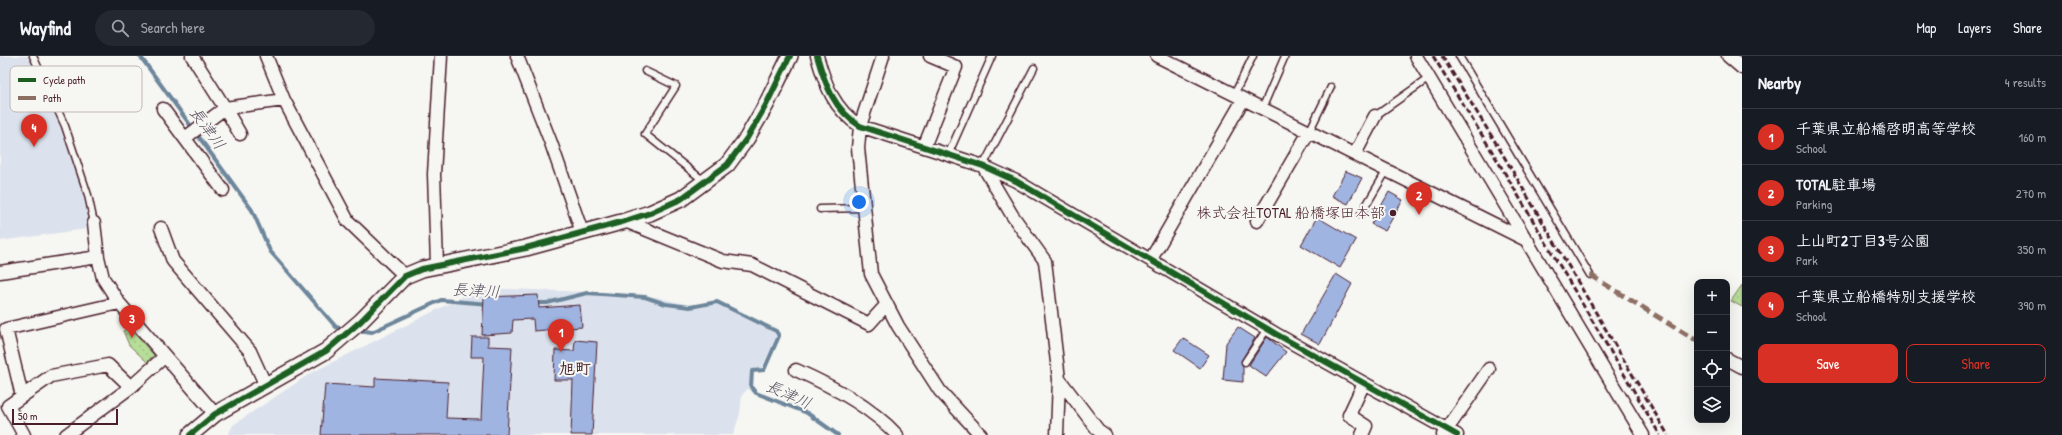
<!DOCTYPE html>
<meta charset="utf-8">
<style>
:root{--surface:#171b24;--page:#242831;--text:#f1f3f6;--muted:#9ea1a6;--line:#363941;--accent:#d93025}
body{margin:0;font-family:"Patrick Hand","Klee One",sans-serif;background:var(--page);color:var(--text)}
.controls{position:absolute;right:12px;bottom:12px;display:grid;overflow:hidden;border-radius:8px;box-shadow:0 4px 16px #0002}
.controls button{width:36px;height:36px;display:grid;place-items:center;padding:0;border:0;border-bottom:1px solid var(--line);background:var(--surface);color:var(--text);font:20px sans-serif}
.scale{position:absolute;left:12px;bottom:10px;width:106px;box-sizing:border-box;padding-left:4px;border:2px solid #4a1f2b;border-top:0;font-size:11px;line-height:14px;white-space:nowrap;color:#4a1f2b;-webkit-text-stroke:3px #f6f6f2;paint-order:stroke}
.you{position:absolute;left:859px;top:146px;width:14px;height:14px;margin:-10px;border:3px solid #fff;border-radius:50%;background:#1a73e8;box-shadow:0 0 0 6px #1a73e833}
.badge{display:grid;place-items:center;width:26px;height:26px;border-radius:50%;background:var(--accent);color:#fff;font-size:13px;font-weight:700}
.pin{position:absolute;translate:-50% -33px;filter:drop-shadow(0 1px 2px #0008)}
.pin::after{content:'';position:absolute;top:21px;width:14px;height:12px;background:inherit;clip-path:polygon(0 0,100% 0,50% 100%)}
.list{margin:0;padding:0;list-style:none}
h2{display:flex;justify-content:space-between;align-items:center;height:52px;margin:0;padding:0 16px;font-size:17px}
h2 small{font-size:13px;font-weight:400;color:var(--muted)}
.list li{display:grid;grid-template-columns:26px 1fr auto;gap:12px;align-items:center;box-sizing:border-box;height:56px;padding:0 16px;border-top:1px solid var(--line)}
.list b{display:block;font-size:15px;white-space:nowrap}
.list p{margin:0;font-size:13px;white-space:nowrap;color:var(--muted)}
.list em{font-size:13px;font-style:normal;color:var(--muted)}
.actions{display:flex;gap:8px;padding:12px 16px}
.actions a{flex:1;padding:9px 0;border:1px solid var(--accent);border-radius:8px;text-align:center;font-size:14px;color:var(--accent)}
.actions .main{background:var(--accent);color:#fff}
.icon{flex:none;width:22px;height:22px;fill:none;stroke:currentColor;stroke-width:2;stroke-linecap:round;stroke-linejoin:round}
.map{position:relative;flex:none;width:1742px;height:379px;overflow:hidden}
header{display:flex;align-items:center;gap:24px;box-sizing:border-box;height:56px;padding:0 20px;background:var(--surface);border-bottom:1px solid var(--line)}
header strong{font-size:19px}
nav{display:flex;gap:22px;margin-inline-start:auto;font-size:14px}
.search{width:280px;height:36px;background:var(--page);display:flex;align-items:center;gap:10px;box-sizing:border-box;padding:0 14px;border-radius:22px;color:var(--muted);font-size:15px}
main{display:flex}
aside{flex:1;background:var(--surface)}
.map>svg:first-child{display:block}
</style>
<header>
<strong>Wayfind</strong>
<div class="search"><svg class="icon" aria-label="search" viewBox="0 0 24 24"><circle cx="10" cy="10" r="6"/><path d="M15 15l6 6"/></svg>Search here</div>
<nav><a>Map</a><a>Layers</a><a>Share</a></nav>
</header>
<main>
<div class="map">
<svg width="1742" height="379" viewBox="0 0 1742 379">
<defs>
<pattern id="grass-dots" width="8" height="8" patternUnits="userSpaceOnUse"><rect width="8" height="8" fill="#b7de99"/><path d="M2 2h.1M6 6h.1" fill="none" stroke="#9fbe84" stroke-width="1.8" stroke-linecap="round"/></pattern>
</defs>
<rect width="100%" height="100%" fill="#f6f6f2"/>
<filter id="ink" filterUnits="userSpaceOnUse"><feTurbulence type="fractalNoise" baseFrequency=".025" numOctaves="2"/><feDisplacementMap in="SourceGraphic" scale="8" xChannelSelector="R" yChannelSelector="G"/><feConvolveMatrix kernelMatrix="1 2 1 2 8 2 1 2 1" color-interpolation-filters="sRGB"/></filter>
<g filter="url(#ink)">
<!-- built -->
<path fill="#dce2ed" d="M0,0H29L61,72L84,139L90,166L87,173L0,185Z
M480,232L613,237L656,241L692,250L721,245L723,251L774,276L777,281L762,311L760,313L751,314L750,331L742,339L740,358L733,379H228L233,369L311,317Z"/>
<!-- grass -->
<path fill="url(#grass-dots)" stroke="#807e62" d="M1742,229V251L1731,245Z
M129,272L154,299L147,306L129,289L123,275Z"/>
<g fill="none" stroke-linecap="round" stroke-linejoin="round">
<!-- stream -->
<path stroke="#6d869b" stroke-width="4" d="M140,0L252,154L270,195L336,271L346,273
M534,247H547L587,237L645,241L666,248L690,251L717,246L776,275L779,280L764,314L752,315L751,331L756,337L807,357L838,379
M357,274L372,276L441,244L489,248"/>
</g>
<!-- building -->
<path fill="#a0b4e2" stroke="#4a1f2b" d="M1346,115L1362,122L1348,148L1332,140Z
M1389,136L1403,144L1385,175L1371,168Z
M1317,161L1356,184L1340,212L1301,189Z
M1336,218L1352,228L1320,288L1301,278Z
M538,239L539,252L580,249L582,271L534,275L533,263L513,264L512,277L482,279L484,241Z
M1238,271L1255,282L1241,305L1243,310V326L1223,324L1226,287Z
M472,281H488V290L512,291L507,379H321L325,328L375,331V322L448,326L446,362L481,363L484,301H471Z
M1267,281L1286,296L1266,321L1249,309Z
M1183,282L1209,299L1200,312L1174,294Z
M575,284L597,286L592,379H571L573,324H554L555,294L574,295Z"/>
<g fill="none" stroke-linecap="round" stroke-linejoin="round">
<defs>
<path id="service" d="M33,0L65,70L88,139L94,167
M1459,0L1590,219
M645,15L676,30L645,78L704,125
M1234,39L1253,0
M1262,53L1285,0
M1375,60L1429,22
M1309,76L1331,31
M948,99L992,0
M983,110L1034,12
M820,153L863,152
M1361,158L1387,114
M1245,306L1267,273"/>
<path id="minor" d="M192,0L225,52L284,44L348,165L405,220
M266,0L284,44
M517,0L551,87L582,176
M817,0C825,28 834,54 860,70L983,110L1016,125L1276,278L1457,379
M883,0L860,70L858,92L871,218L898,270L940,335L981,379
M1157,0L1528,185
M1416,0L1643,379
M1728,0L1742,12
M163,53L223,134
M185,82L225,52L240,78
M924,91L956,11L930,0
M1355,98L1375,60
M983,110L1012,159L1045,205L1059,323L1057,379
M625,165L723,205L752,209L869,268L887,248
M1257,165L1309,76
M94,167L98,201L103,222L119,247L215,358
M161,172L173,205L250,295L266,330
M1151,203L1243,44
M437,209L434,118L441,0
M0,216L98,201
M1727,303L1742,311
M796,314C832,330 870,350 897,379
M1059,323L1098,374L1105,379
M22,340L6,273L119,247
M24,379L8,350L51,320L108,309L131,331
M66,379L131,331L164,301
M1362,379L1366,370L1349,359L1364,327
M1443,379L1489,313"/>
<path id="tertiary" d="M190,379L215,358L326,295L361,265L405,220L422,213L526,192L625,165L650,157L681,143L727,109L747,82L766,49L790,0"/>
</defs>
<!-- service casing -->
<use href="#service" stroke="#4a1f2b" stroke-width="9"/>
<!-- minor casing -->
<use href="#minor" stroke="#4a1f2b" stroke-width="15"/>
<!-- tertiary casing -->
<use href="#tertiary" stroke="#4a1f2b" stroke-width="18"/>
<!-- service -->
<use href="#service" stroke="#f6f6f2" stroke-width="6"/>
<!-- minor -->
<use href="#minor" stroke="#f6f6f2" stroke-width="12"/>
<!-- tertiary -->
<use href="#tertiary" stroke="#f6f6f2" stroke-width="15"/>
<!-- rail -->
<path stroke="#4a1f2b" stroke-width="3" stroke-dasharray="6 3" stroke-linecap="butt" d="M1433,0L1493,97L1660,379
M1442,0L1499,92L1668,379"/>
<!-- quiet -->
<path stroke="#8d6e63" stroke-width="5" stroke-dasharray="10 5" stroke-linecap="butt" d="M1590,219L1697,285"/>
<defs>
<path id="cycleway" d="M817,0C825,28 834,54 860,70L983,110L1016,125L1276,278L1457,379
M190,379L215,358L326,295L361,265L405,220L422,213L526,192L625,165L650,157L681,143L727,109L747,82L766,49L790,0"/>
</defs>
<!-- cycleway casing -->
<use href="#cycleway" stroke="#f6f6f2" stroke-width="8"/>
<!-- cycleway -->
<use href="#cycleway" stroke="#1b5e20" stroke-width="6"/>
</g>
</g>
<!-- markers -->
<circle fill="#4a1f2b" stroke="#f6f6f2" stroke-width="1.5" cx="1393" cy="157" r="4"/>
<g text-anchor="middle" stroke-width="4" stroke-linejoin="round" paint-order="stroke">
<!-- poi labels -->
<g font-size="15" fill="#4a1f2b" stroke="#f6f6f2" text-anchor="end">
<text x="1385" y="162">株式会社TOTAL 船橋塚田本部</text>
</g>
<!-- water labels -->
<g font-size="16" font-style="italic" fill="#5c5363" stroke="#f6f6f2">
<text transform="translate(208 72) rotate(54)" y="6">長津川</text>
<text transform="translate(476 234) rotate(3)" y="6">長津川</text>
<text transform="translate(789 338) rotate(24)" y="6">長津川</text>
</g>
<!-- neighbourhood labels -->
<g font-size="16" font-weight="bold" fill="#4a1f2b" stroke="#f6f6f2">
<text x="575" y="318">旭町</text>
</g>
</g>
<!-- legend -->
<rect x="10" y="10" width="132" height="46" rx="6" fill="#f6f6f2" stroke="#c2b6b6" stroke-width="1"/>
<rect x="18" y="22" width="18" height="4" fill="#1b5e20"/>
<rect x="18" y="40" width="18" height="4" fill="#8d6e63"/>
<g font-size="11" fill="#4a1f2b">
<text x="43" y="28">Cycle path</text>
<text x="43" y="46">Path</text>
</g>
</svg>
<div class="controls">
<button>+</button>
<button>−</button>
<button><svg class="icon" aria-label="locate" viewBox="0 0 24 24"><circle cx="12" cy="12" r="6"/><path d="M12 2v4M12 18v4M2 12h4M18 12h4"/></svg></button>
<button><svg class="icon" aria-label="layers" viewBox="0 0 24 24"><path d="M12 4l9 5-9 5-9-5zM3 14l9 5 9-5"/></svg></button>
</div>
<div class="scale">50 m</div>
<div class="you"></div>
<div class="pin badge" style="left:561px;top:296px">1</div>
<div class="pin badge" style="left:1419px;top:159px">2</div>
<div class="pin badge" style="left:132px;top:282px">3</div>
<div class="pin badge" style="left:34px;top:91px">4</div>
</div>
<aside>
<h2>Nearby<small>4 results</small></h2>
<ul class="list">
<li><span class="badge">1</span><div><b>千葉県立船橋啓明高等学校</b><p>School</p></div><em>160 m</em></li>
<li><span class="badge">2</span><div><b>TOTAL駐車場</b><p>Parking</p></div><em>270 m</em></li>
<li><span class="badge">3</span><div><b>上山町2丁目3号公園</b><p>Park</p></div><em>350 m</em></li>
<li><span class="badge">4</span><div><b>千葉県立船橋特別支援学校</b><p>School</p></div><em>390 m</em></li>
</ul>
<div class="actions"><a class="main">Save</a><a>Share</a></div>
</aside>
</main>
